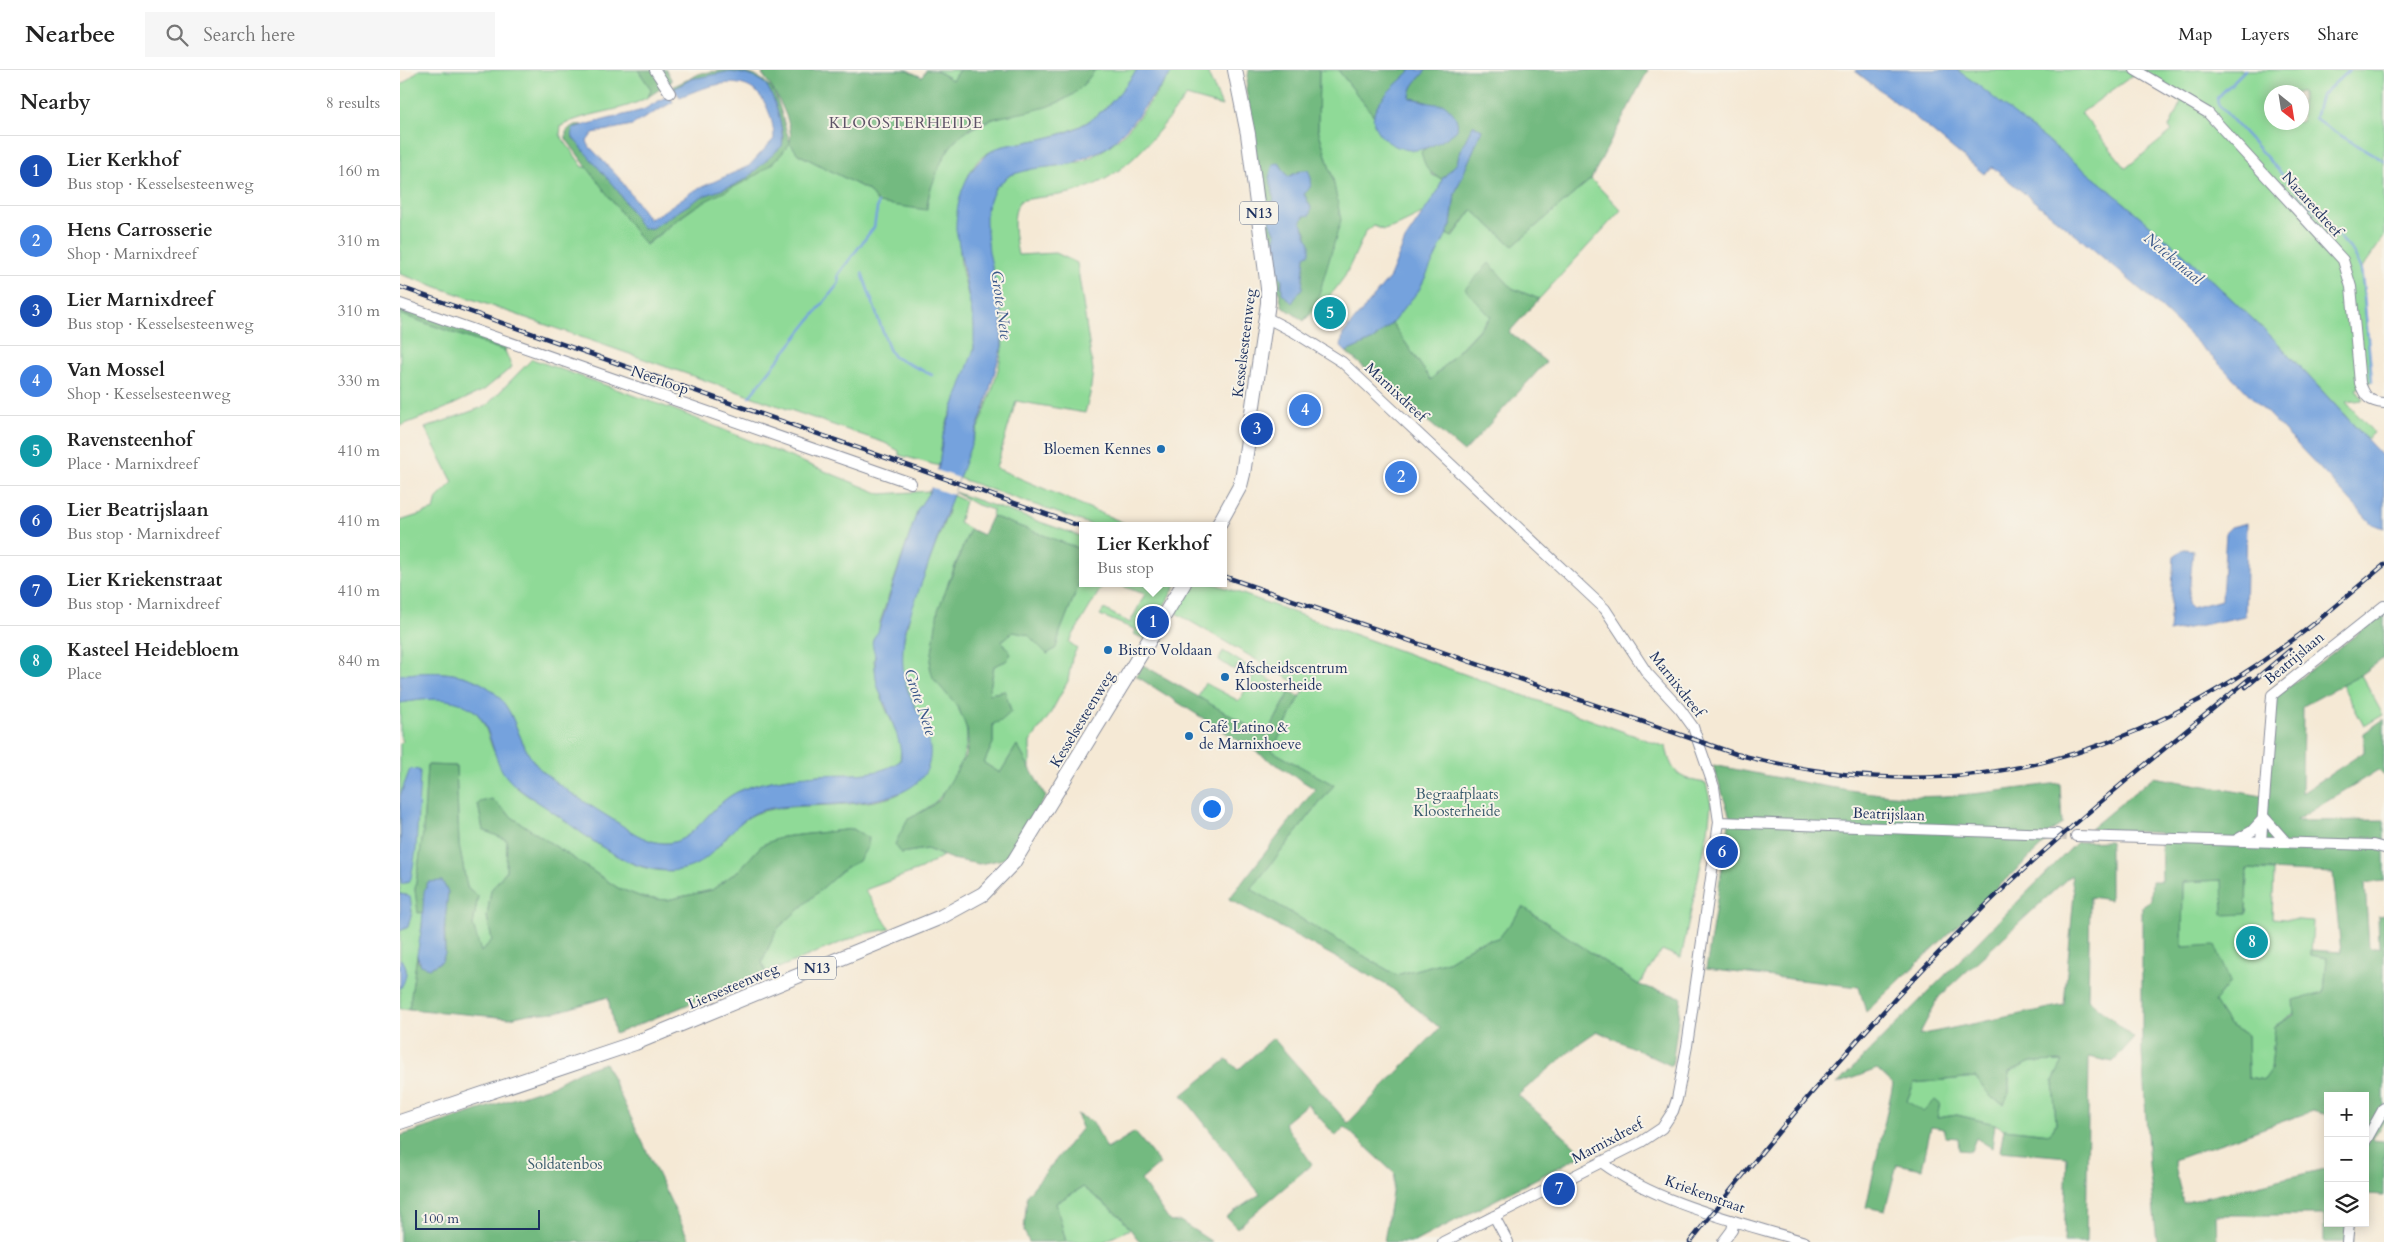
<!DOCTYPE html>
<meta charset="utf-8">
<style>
:root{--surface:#fff;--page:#f6f6f6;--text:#222;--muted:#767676;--line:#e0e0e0;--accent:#b45309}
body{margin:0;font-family:Cardo,serif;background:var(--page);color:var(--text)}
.controls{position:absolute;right:15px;bottom:15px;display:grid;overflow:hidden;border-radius:0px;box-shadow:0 2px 12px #0003}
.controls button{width:45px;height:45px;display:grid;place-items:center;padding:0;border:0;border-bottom:1px solid var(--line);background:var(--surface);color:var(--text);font:25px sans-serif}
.compass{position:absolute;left:1864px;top:15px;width:45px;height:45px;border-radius:50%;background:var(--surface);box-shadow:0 2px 12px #0003;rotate:150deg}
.scale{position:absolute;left:15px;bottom:12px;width:125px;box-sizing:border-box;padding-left:5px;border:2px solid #1b2f5e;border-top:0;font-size:14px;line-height:18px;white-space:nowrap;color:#1b2f5e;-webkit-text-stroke:4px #f7f3e8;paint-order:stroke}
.you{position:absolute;left:811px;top:738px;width:18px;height:18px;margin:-12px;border:4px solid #fff;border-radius:50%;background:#1a73e8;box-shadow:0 0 0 8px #1a73e833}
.badge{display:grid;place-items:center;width:32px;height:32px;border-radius:50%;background:var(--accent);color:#fff;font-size:16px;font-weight:700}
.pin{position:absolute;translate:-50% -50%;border:2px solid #fff;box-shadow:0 1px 5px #0006}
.popup{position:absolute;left:679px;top:452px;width:148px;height:65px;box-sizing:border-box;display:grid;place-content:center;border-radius:0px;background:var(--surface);filter:drop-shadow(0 1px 4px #0005);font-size:16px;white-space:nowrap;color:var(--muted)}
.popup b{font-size:19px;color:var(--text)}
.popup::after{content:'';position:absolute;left:50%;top:100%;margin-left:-10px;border:10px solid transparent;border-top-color:var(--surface)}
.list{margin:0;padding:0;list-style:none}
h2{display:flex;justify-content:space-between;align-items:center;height:65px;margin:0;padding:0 20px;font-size:21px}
h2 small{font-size:16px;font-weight:400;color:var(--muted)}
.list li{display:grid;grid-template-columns:32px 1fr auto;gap:15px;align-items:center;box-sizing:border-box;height:70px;padding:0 20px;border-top:1px solid var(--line)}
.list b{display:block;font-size:19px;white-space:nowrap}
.list p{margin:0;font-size:16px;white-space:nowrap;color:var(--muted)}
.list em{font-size:16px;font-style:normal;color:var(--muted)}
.icon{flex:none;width:28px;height:28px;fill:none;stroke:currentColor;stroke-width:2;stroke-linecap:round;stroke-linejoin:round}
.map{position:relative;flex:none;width:1984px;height:1172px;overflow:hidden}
header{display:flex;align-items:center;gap:30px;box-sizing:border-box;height:70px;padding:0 25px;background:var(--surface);border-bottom:1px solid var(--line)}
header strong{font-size:24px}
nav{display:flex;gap:28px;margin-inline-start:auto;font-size:18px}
.search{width:350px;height:45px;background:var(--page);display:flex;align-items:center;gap:12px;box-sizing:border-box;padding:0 18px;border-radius:0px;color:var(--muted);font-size:19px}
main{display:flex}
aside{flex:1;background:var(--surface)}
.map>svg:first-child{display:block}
</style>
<header>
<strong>Nearbee</strong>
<div class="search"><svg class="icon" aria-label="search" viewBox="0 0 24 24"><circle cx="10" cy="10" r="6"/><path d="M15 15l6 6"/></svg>Search here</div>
<nav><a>Map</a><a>Layers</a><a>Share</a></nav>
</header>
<main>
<aside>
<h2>Nearby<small>8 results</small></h2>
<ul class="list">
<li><span class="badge" style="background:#1a4fb4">1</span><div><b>Lier Kerkhof</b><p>Bus stop · Kesselsesteenweg</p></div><em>160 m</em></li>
<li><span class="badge" style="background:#3f7fe0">2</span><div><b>Hens Carrosserie</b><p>Shop · Marnixdreef</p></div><em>310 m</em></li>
<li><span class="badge" style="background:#1a4fb4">3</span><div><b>Lier Marnixdreef</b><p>Bus stop · Kesselsesteenweg</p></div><em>310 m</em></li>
<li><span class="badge" style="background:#3f7fe0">4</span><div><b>Van Mossel</b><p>Shop · Kesselsesteenweg</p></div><em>330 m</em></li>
<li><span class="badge" style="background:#0f9aa8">5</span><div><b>Ravensteenhof</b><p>Place · Marnixdreef</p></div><em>410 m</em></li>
<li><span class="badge" style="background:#1a4fb4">6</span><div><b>Lier Beatrijslaan</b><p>Bus stop · Marnixdreef</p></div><em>410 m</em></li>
<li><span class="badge" style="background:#1a4fb4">7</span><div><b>Lier Kriekenstraat</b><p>Bus stop · Marnixdreef</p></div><em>410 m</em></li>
<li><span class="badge" style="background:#0f9aa8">8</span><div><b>Kasteel Heidebloem</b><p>Place</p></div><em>840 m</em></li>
</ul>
</aside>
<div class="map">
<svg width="1984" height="1172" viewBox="0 0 1984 1172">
<rect width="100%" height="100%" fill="#f7f3e8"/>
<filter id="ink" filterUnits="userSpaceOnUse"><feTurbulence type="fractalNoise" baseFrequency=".02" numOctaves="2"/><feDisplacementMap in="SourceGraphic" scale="10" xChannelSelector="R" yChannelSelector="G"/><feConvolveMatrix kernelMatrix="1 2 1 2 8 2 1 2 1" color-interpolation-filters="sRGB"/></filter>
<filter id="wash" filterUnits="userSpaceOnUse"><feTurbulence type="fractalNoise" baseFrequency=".0096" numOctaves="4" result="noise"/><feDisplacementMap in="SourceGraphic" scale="20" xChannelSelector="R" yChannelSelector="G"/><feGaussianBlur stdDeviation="1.12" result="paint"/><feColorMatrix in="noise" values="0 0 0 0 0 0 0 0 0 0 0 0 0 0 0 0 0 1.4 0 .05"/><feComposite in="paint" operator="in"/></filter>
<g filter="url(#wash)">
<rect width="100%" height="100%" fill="#f5e9d5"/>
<!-- green -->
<path fill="#8fda97" stroke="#55847a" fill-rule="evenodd" d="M19,0H238L251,19L248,27C221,43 188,41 161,56L160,65L183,97H188L246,175C263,162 280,147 298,135C333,112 365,111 390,72L398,84L468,120L478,133L527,136C538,77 559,55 617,43C633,39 651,37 665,29C678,22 686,11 695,0H737C705,44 686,61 631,71C616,74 601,75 588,83C557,100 558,154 560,184C562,215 578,245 574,277C570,308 550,336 543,366C541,376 540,387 539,396L499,385V381L485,373L0,204V16Z
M535,0H559L552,10Z
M774,0H810L808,4L822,36L786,26C756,65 727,107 677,121C659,127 638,126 620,131C610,146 615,169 618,185L656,183L677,193L693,300L690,324L685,343L616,331L596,398L731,456H695L558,408C575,361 608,299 603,249C599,212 570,149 596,117C614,95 645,99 670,94C680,93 690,88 698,83C730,66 752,28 774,0Z
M919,0H938L974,46C978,71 1004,85 1027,77L1021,82L1032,105L1042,109L1038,121L1024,143L997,156L984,160L974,156L966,161L945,206L934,221L904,251L917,231L933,109L918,59Z
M1557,0H1740L1681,43L1726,98L1772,61L1769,57L1781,32L1741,0H1984V167L1961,200L1972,311L1956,319L1963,330L1946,332L1974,363L1967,369L1875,270L1787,187L1708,119ZM1872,22H1902V52H1872Z
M1191,109L1221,140L1139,229L1112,218L1089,194L1091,246L1031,310L992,253L1019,220L1046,164L1053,167L1072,140L1113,176Z
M0,244L105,281L112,297L84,320L46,338L0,356Z
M132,289L275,340L481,424L530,421L518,439L480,552L474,591L477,613L484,635L501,672L500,691C476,708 447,703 419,705C395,707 366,710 344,719C297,737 293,798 232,762C205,744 160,719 138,697C124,682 119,661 110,643C88,601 42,599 0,605V451L34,440L37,428L53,412L25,358L86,336Z
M554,422L683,467V480L592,446L593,440L575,434Z
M552,425L565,431L559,453L570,459L548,513L533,608C563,640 579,661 556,703C541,730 534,735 507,750L501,783L527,779L543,786L521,799L465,820L490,859L462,864L366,903L362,892L377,859L445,797L459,791L454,759L382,767L362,775L339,800L312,820L267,830L244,828L218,818L113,748L92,730L78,734L83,760L107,770L106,801L91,820L87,847L92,870L80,883L73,855L78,826L67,817L59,775L56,696L27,695L23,763L15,820L19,843L24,842L9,939H0C0,934 0,924 0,919C4,909 11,897 0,889V861L8,857L12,842L7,825L0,824V674L3,671L0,665V633C25,629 52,624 73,640C85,649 87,664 92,677C97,689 107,706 115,716C124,725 139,732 150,740C184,763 225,802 269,801C323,799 321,746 373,739C406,733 478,739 504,721C513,715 522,698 529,689L526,660L511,628L503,605L502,578L511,540L547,445Z
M683,504V513H704L669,572L677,578L672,588L668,611L649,646L630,672V699L617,675L600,703L584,693L593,673V654L611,642L605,621L589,624L594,596L606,591L602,571L613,562L628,564L647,584L656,578L660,562Z
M713,513H777L745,569L734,564L736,560L700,545L704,539L730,553L745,524Z
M793,513H812L1266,677C1272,704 1279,709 1306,713L1311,734L1308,761L1281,888L1262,880L1239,915L1123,837L1099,868L1077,873L1048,891L996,905L851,819L934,715L872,681L905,618L776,543Z
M823,581L890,622L866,666L798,627L805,613L839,631L853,607L836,596L834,600L819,590Z
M1961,605L1983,645L1964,656L1942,615Z
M1847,799L1874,801L1872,848L1913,851L1911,885L1927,888L1924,923L1875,956L1871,1001L1864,1010L1848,1007L1847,965L1828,954L1814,932L1830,912L1821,894L1782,877L1783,812L1823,810L1846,844Z
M1664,991L1653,1011L1656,1053L1650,1064L1604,1059L1595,1054L1557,1045L1537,1048L1535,1031L1523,1043L1507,1031L1514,1013L1576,1007L1592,1028L1609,1023V1002L1631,992Z
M683,1117L720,1146L730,1159L703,1172H666L656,1133Z"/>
<!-- forest -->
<path fill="#73ba80" stroke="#47746f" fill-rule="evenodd" d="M238,0H266L272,11L248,27L251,19Z
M328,0C381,5 375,29 390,72C394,52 374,19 362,4L368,0H507L522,7L526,0H535L552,10L559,0H695C688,9 681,19 672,25C622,57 566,29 538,100C533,113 527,126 527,140L478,133L468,120L398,84L390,73C368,106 335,115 302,133C282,144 264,161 245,175L166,69V62C170,57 175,53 182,55L173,58L174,68L218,121L242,157L252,158L300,127L334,115L347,108L382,75C385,66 381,55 378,45C376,35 372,22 365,14C346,0 293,3 274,19V16L301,3Z
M849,0H919L918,59L933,109L941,150L917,231L904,251L882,236L874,201L846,19ZM879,93L888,107L902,100L904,124L911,137L901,152L907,164L902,218L881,217L882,208C874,201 872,175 876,165L870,151L875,133L873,118Z
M938,0H1011L978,35L974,46Z
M1026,0H1248L1191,109L1113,176L1072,140L1052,167L1046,164L1051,155L1055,123L1082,60L1073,56L1060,81L1057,93L1042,109C1028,103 1025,97 1021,82C1031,72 1046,69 1057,60L1023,30L1010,28C1010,14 1019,10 1026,0Z
M1089,193L1112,218L1139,229L1109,262L1146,292L1064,382L946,282L973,270L992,253L1031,310L1091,247L1065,219Z
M0,236L107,275L105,281L0,244Z
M592,446L683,480V504L660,562L656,578L647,584L628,565L613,562L602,571L611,584L606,591L594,596L589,624L605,621L611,642L601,651L593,654V673L584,693L600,703L617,675L646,727L604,789L579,794L552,789L527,779L501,783L495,774L507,750L530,737L540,729L566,685L568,673L567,659L559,639L533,608L530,597L538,540L570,459L583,465Z
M1984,543V588L1961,605L1903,636L1902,723L1964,682V663L1984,649V706L1978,700L1895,751L1984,750V811L1965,813L1969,878H1979L1978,846L1984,845V1051L1972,1070L1984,1071V1125L1965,1124V1026H1928V1045L1912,1041L1774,1090L1783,1133L1928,1098V1153H1954L1952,1172H1924V1145H1816L1817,1172H1757L1749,1095L1742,982V836L1751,830L1752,811H1762L1761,763L1690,759L1753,707L1868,727L1873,629ZM1847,799L1933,803L1941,882L1911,880V885L1927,888L1924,923L1893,930L1894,945L1875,956L1871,1000L1864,1010L1848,1007L1847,965L1828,954L1814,932L1830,912L1815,875L1782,877L1783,812L1822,810L1823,845L1846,844Z
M743,595L866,666L890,622L900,627L872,681L934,715L851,819L996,905L1048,891L1077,873L1099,868L1123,837L1239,915L1281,927L1272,996L1197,961L1181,972L1118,1025L1184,1084L1014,1172H984L995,1104L945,1057L936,1066L907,1034L884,1053L912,1094L837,1158L826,1147L860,1124L782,1025L827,989L838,1000L873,968L948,1053L1040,958L990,917L829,829L915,719L736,606Z
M27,695L56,696L59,775L67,817L78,826L73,855L81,882L92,870L87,847L91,820L106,801L107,770L83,760L78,734L80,732L92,729L113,748L218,818L244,828L267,830L312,820L339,800L362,775L382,767L453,759L469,768L468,776L459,791L445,798L377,859L362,892L366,903L215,964L208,927L157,942L128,944L110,948L9,939L17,885L18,892L30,898L42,891L45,883V851L48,822L42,811L26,814L24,842L18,843L15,820L23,763Z
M1313,695C1376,707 1441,722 1505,726C1557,729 1609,719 1660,713L1662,754L1643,767L1649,769L1466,942L1459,917L1306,899L1330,747Z
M1710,771V830L1690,827L1688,929L1734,968L1713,992L1689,987L1686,1172H1664L1667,1087L1600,1081L1604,1059L1650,1064L1656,1053L1653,1011L1663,991L1631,992L1609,1002V1023L1604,1034L1592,1028L1575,1007L1514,1013L1507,1031L1523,1042L1535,1030L1540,1034L1537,1048L1557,1045L1595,1054L1592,1078L1576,1068L1571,1081L1559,1080L1558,1068L1545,1067V1059L1531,1057L1522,1099L1497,1094L1485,1141L1466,1137L1493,1014L1477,999L1437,1014L1677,772ZM1671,805L1674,824L1664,935L1519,965L1539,927Z
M205,993L290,1172H0V1066L152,1016L180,1001Z
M677,1044L693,1052L707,1079L735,1062L760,1094L741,1110L770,1152L780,1151L812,1172H740L720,1146L683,1117L656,1133L666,1172H629L624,1161L627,1125L682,1058Z"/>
<!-- water -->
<path fill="#74a2dd" stroke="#48689e" d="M737,0H774L730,55L708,77L671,94L632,99L610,105L595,118L586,140V153L589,182L601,238L602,276L586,333L505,559C502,583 500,605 511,628C515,638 522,648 526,659C557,753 410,727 363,740C327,751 317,795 279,800C266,802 250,799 237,795C207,784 180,761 154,743C138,731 117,721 105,705C91,686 92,653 72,639C49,625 25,629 0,633V605C42,599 88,601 110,643C119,661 124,682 138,697C160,719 205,744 232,762C293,798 297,737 344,719C366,710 395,707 419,705C447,703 476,708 500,691C506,677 483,632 477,614C475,605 475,596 475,587C474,575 468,574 478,562L518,439L530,421L539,396L543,366L574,279V255L556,159C556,127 567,94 597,78C608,74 619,74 631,71C686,62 705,44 737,0Z
M1011,0H1026C1019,10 1010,14 1010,28C1026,30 1027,35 1044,34C1053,42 1059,48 1057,60C1047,69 1029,79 1016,80C998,82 969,65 974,44C978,27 999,13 1011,0Z
M1456,0H1557L1574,12L1708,119L1787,187L1875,270L1984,388V458L1972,454C1903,380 1834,306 1760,237C1706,188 1648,143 1592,97L1584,104L1516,48L1455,1Z
M327,2C340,3 354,5 364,13C374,21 385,63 382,76L347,108L334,115L301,127L252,158H242L218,121L173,68L172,61L173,58L243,40L269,25L273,32L232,55L193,63L187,71L189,76L219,108L249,149L258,145L293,121L349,96L374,69C374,57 371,46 366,35C348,0 310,15 280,27L274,19L291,9Z
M1073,55L1082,60L1055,123L1051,155L1019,220L992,253L973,270L946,282L941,277L943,264L990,207L1005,170L1038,121L1042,109L1057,93L1060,81Z
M879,93L888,107L902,100H908C913,110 913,117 904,124L911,138L910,145L904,146L901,152L910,174V183L905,186L902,218L892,233L882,223V209L878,204L873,177L876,165L870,151C875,135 875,123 869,108L873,94Z
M1847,453L1845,546L1769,562L1774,486L1784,479L1793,480L1788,535L1791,538L1822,530L1826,462L1831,457Z
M10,699L19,700L20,702L16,780L11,808L9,812L1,814L0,726Z
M42,811L48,822L44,861L45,883L42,891L30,898L21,895L17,885L22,857L24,822L28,812Z
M0,824L10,826L12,842L8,857L0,861Z
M0,889C10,895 6,911 0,919Z"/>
<!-- pier -->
<path fill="#f5e9d5" d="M536,400L559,408L553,425L530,417Z"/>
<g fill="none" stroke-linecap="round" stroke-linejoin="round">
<!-- stream -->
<path stroke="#74a2dd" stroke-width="2.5" d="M1845,0L1817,28L1818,34L1954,183L1961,200L1963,215L1972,311
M1949,0L1921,26L1915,48C1937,66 1960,75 1984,91
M462,203L489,279L494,287L532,305
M349,327L439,213L438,205L474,157L478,133"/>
</g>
</g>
<g filter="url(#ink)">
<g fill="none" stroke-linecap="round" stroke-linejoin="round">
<!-- minor-tunnel -->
<path stroke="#c9c4bd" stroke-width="10" stroke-dasharray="10 5" stroke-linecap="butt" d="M1657,764L1676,766"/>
<defs>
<path id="minor" d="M255,0L270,23
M1735,0L1808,43L1943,190L1951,217L1960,313C1965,327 1969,332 1984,333
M0,234L511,413
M867,248L894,262L942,292L1205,539L1247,603L1280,639L1293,657L1314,717L1319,752L1287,976L1277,1029L1273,1041L1262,1058L1241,1072L1043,1172
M1863,746L1886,772
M1319,752L1657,764
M1676,766L1973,775L1984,778
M1836,770L1852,761L1863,749
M1861,771L1872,625L1984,536
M1965,1072L1984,1038
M1201,1092C1260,1135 1336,1151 1405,1172
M1094,1146L1108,1172
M1323,1172L1332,1160L1334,1151
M1947,1172L1949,1153"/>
<path id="major" d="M818,456L840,416L843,404L868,233V218L848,64L835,0
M0,1052L235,973L541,847L583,824L613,793L784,513"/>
</defs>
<!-- minor casing -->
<use href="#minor" stroke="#888c9a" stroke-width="12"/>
<!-- major casing -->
<use href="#major" stroke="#888c9a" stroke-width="16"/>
<!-- minor -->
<use href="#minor" stroke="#fff" stroke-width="10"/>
<!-- major -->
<use href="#major" stroke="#fff" stroke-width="14"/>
<defs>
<path id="rail" d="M0,217L683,457
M823,506L1336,684C1561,743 1740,690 1919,550
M1915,553L1984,495
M1846,617L1890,580
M1290,1172C1382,1054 1477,942 1583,838C1667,756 1760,683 1850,608"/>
</defs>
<!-- rail casing -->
<use href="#rail" stroke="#1b2f5e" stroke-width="4.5"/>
<!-- rail -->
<use href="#rail" stroke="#f7f3e8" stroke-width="2.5" stroke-dasharray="8" stroke-linecap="butt"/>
</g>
</g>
<!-- markers -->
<g fill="#1f6fb2" stroke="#f7f3e8" stroke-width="2">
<circle cx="761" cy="379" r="5"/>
<circle cx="708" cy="580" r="5"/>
<circle cx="825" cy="607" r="5"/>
<circle cx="789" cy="666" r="5"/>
</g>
<g text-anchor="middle" stroke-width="4" stroke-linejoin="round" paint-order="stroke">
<!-- shield labels -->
<g fill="#f7f3e8" stroke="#5d6a87" stroke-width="1">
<rect x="840" y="131.5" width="38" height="23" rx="4"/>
<rect x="398" y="886.5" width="38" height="23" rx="4"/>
</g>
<g font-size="14" font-weight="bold" fill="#1b2f5e">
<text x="859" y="148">N13</text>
<text x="417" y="903">N13</text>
</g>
<!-- street labels -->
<g font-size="15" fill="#1b2f5e" stroke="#f7f3e8">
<text transform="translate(1912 134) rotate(48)" y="5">Nazaretdreef</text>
<text transform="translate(844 273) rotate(-83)" y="5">Kesselsesteenweg</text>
<text transform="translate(260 310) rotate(19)" y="5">Neerloop</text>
<text transform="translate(996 322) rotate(43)" y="5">Marnixdreef</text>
<text transform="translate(1894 588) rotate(-40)" y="5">Beatrijslaan</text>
<text transform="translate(1277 614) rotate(52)" y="5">Marnixdreef</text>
<text transform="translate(682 649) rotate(-59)" y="5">Kesselsesteenweg</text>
<text transform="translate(1489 744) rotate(2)" y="5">Beatrijslaan</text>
<text transform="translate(333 916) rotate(-23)" y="5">Liersesteenweg</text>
<text transform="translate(1207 1071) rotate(-28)" y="5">Marnixdreef</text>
<text transform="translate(1305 1124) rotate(20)" y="5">Kriekenstraat</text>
</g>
<!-- poi labels -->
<g font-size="15" fill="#1b2f5e" stroke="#f7f3e8" text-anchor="start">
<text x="751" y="384" text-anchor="end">Bloemen Kennes</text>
<text x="718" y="585">Bistro Voldaan</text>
<text x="835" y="603">Afscheidscentrum<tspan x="835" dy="17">Kloosterheide</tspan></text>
<text x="799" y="662">Café Latino &amp;<tspan x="799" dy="17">de Marnixhoeve</tspan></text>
</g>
<!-- park labels -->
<g font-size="15" fill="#385a6c" stroke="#f7f3e8">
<text x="1057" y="729">Begraafplaats<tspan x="1057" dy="17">Kloosterheide</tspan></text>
<text x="165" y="1099">Soldatenbos</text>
</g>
<!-- neighbourhood labels -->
<g font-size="16" letter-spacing="1" fill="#5e5368" stroke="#f7f3e8">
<text x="506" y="58">KLOOSTERHEIDE</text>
</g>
<!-- water labels -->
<g font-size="16" font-style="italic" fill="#3a578a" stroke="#f7f3e8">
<text transform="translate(1774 188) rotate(40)" y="6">Netekanaal</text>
<text transform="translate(602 235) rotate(82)" y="6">Grote Nete</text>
<text transform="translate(521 632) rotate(71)" y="6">Grote Nete</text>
</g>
</g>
</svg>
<div class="controls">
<button>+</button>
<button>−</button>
<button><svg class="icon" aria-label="layers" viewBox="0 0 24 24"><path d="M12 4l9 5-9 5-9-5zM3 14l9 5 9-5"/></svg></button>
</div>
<svg class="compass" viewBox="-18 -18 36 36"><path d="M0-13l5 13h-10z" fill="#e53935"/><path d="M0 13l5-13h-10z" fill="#767676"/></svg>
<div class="scale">100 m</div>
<div class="you"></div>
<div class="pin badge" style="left:753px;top:552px;background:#1a4fb4">1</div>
<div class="popup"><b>Lier Kerkhof</b>Bus stop</div>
<div class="pin badge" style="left:1001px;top:407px;background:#3f7fe0">2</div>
<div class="pin badge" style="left:857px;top:359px;background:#1a4fb4">3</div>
<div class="pin badge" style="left:905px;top:340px;background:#3f7fe0">4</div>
<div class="pin badge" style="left:930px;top:243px;background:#0f9aa8">5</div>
<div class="pin badge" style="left:1322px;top:782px;background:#1a4fb4">6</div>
<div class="pin badge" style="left:1159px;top:1119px;background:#1a4fb4">7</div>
<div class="pin badge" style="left:1852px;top:872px;background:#0f9aa8">8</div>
</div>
</main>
